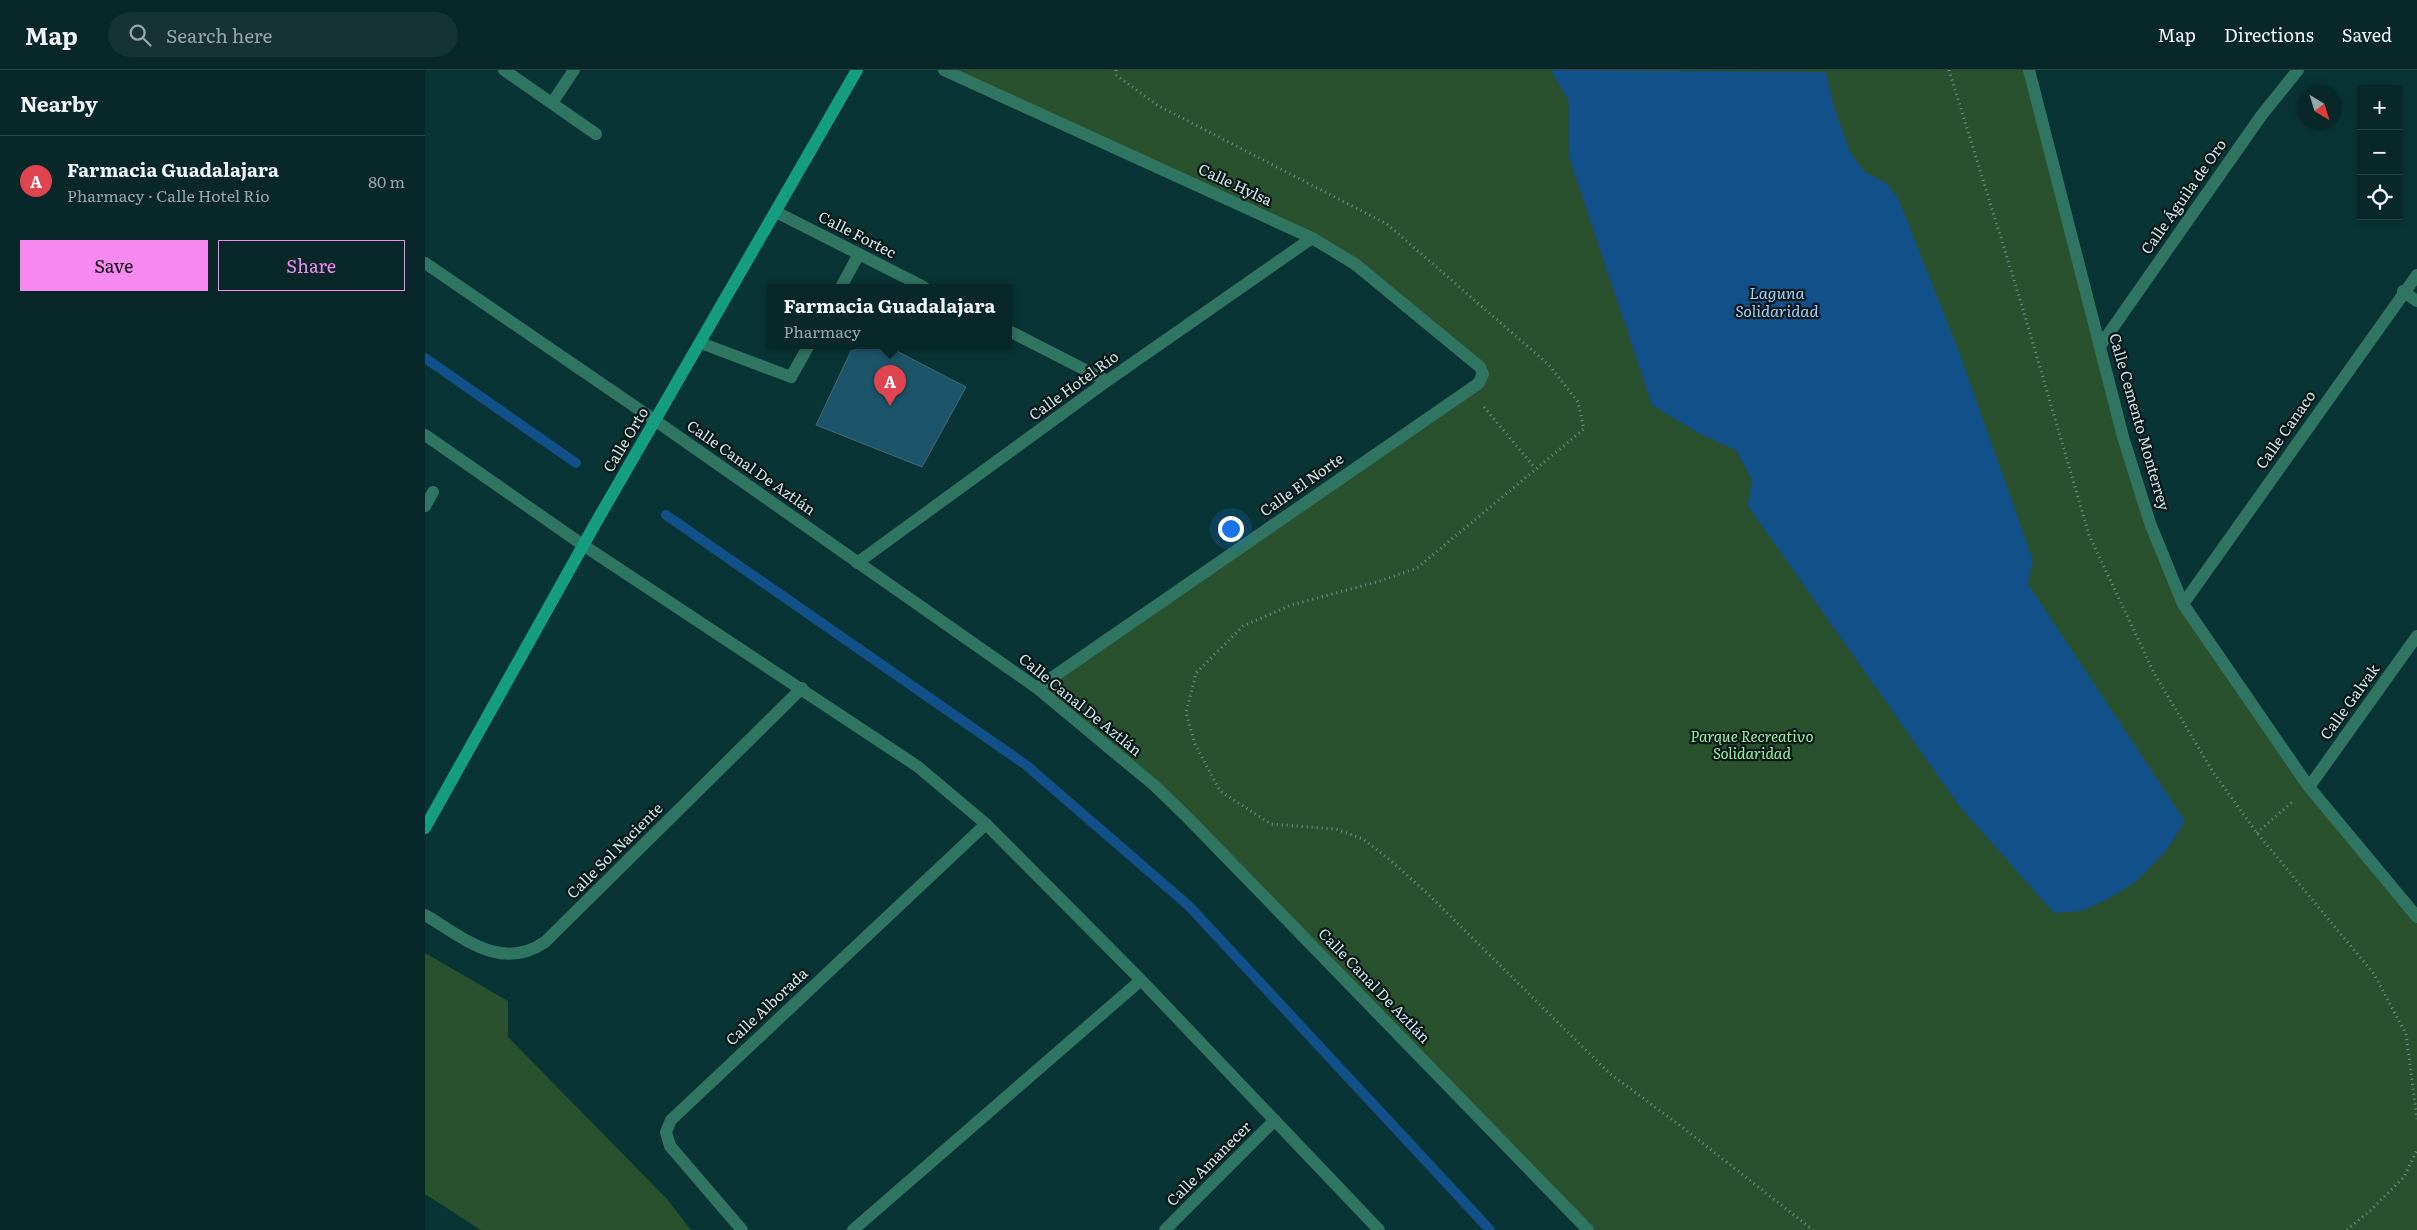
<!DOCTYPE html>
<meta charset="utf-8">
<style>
:root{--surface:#072728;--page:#153334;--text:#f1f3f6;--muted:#98a5a8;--line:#284445;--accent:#f589ef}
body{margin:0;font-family:Literata,serif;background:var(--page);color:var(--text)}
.controls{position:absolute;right:15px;top:15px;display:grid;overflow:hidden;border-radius:0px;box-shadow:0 2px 8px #0003}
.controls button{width:45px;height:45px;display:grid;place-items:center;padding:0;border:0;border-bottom:1px solid var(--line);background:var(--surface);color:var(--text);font:25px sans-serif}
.compass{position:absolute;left:1872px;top:15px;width:45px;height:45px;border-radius:50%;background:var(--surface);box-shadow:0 2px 8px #0003;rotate:142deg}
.you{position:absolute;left:805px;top:458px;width:18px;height:18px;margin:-12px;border:4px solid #fff;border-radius:50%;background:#1a73e8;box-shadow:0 0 0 8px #1a73e833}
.badge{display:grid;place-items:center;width:32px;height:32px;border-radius:50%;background:var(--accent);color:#fff;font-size:16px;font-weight:700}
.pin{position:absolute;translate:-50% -41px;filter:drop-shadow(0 1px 2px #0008)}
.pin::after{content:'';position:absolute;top:26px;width:18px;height:15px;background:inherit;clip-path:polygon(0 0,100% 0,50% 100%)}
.popup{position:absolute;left:342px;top:214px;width:245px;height:65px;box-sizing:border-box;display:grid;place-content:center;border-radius:0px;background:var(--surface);filter:drop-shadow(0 1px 4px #0005);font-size:16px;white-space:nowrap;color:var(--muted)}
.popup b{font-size:19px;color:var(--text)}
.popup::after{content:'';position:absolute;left:50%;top:100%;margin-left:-10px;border:10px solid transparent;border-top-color:var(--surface)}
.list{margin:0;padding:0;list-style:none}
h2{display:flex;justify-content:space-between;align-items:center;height:65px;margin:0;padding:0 20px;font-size:21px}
h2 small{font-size:16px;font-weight:400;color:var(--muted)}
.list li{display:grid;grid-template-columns:32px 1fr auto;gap:15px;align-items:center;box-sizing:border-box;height:90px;padding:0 20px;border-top:1px solid var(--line)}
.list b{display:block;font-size:19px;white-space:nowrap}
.list p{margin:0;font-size:16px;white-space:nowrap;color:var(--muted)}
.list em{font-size:16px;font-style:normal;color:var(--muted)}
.actions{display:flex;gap:10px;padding:15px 20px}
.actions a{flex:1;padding:11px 0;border:1px solid var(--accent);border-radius:0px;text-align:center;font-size:18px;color:var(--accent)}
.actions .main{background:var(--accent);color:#111}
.icon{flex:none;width:28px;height:28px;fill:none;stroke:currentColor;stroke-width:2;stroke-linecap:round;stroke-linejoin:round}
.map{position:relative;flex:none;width:1992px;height:1160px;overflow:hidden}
header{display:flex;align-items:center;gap:30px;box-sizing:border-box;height:70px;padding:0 25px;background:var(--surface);border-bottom:1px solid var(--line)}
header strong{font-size:24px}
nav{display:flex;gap:28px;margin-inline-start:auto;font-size:18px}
.search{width:350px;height:45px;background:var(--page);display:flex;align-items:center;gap:12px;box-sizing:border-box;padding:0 18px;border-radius:28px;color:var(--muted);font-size:19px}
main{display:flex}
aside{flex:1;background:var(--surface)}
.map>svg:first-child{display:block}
</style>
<header>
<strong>Map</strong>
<div class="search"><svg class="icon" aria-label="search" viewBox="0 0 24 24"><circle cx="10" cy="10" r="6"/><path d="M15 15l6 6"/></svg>Search here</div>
<nav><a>Map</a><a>Directions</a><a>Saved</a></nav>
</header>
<main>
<aside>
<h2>Nearby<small></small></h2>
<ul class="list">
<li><span class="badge" style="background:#e0444e">A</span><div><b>Farmacia Guadalajara</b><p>Pharmacy · Calle Hotel Río</p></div><em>80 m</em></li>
</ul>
<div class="actions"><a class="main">Save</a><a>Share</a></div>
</aside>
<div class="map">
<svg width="1992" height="1160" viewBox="0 0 1992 1160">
<rect width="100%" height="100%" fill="#093435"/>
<!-- green -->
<path fill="#2a512e" d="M519,0H1604L1698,367L1758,534L1884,717L1992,847V1160H1167L804,789L612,618L1044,320L1054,296L887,168Z
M0,883L83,931V967L242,1129L266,1160H56L0,1124Z"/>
<!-- water -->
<path fill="#115088" d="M1126,0L1401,2L1408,34L1425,82L1439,101L1461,113L1473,128L1533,279L1608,490L1603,514L1760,751L1741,781L1712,811L1683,829L1657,841L1629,843L1535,737L1323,436L1327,410L1311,380L1275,364L1227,335L1144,87V32Z"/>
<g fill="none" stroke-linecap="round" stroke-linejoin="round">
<!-- stream -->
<path stroke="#115088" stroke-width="10" d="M0,288L151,393
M241,445L601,695L764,836L1065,1160"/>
</g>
<!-- building -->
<path fill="#1c5569" stroke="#456875" d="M444,275H460L541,317L497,397L391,355L426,281Z"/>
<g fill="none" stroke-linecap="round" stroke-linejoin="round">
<!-- path -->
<path stroke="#709091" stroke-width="3" stroke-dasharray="1 4" stroke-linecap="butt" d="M691,0V5L732,35L962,154L1124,295L1153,332L1159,359L992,498L952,512L866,535L818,556L771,603L761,643L770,674L795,721L846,754L911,759L938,769L964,789L1003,824L1184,1003L1257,1057L1388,1160
M1524,0L1597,236L1664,465L1729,603L1788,702L1832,763L1949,904L1981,964L1992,1049
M1059,337L1110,398
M1832,763L1867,732
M1922,1160L1947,1139L1979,1107L1992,1080"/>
<!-- lane -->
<path stroke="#2f7562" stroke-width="12" d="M416,217L434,184
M276,273L366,307L384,275"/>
<!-- street -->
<path stroke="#2f7562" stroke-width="12" d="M79,0L171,64
M519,0L887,168L930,194L1055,297L1058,304L1054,313L1044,320L612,618
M1604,0L1698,367L1725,453L1758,534L1884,717L1992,847
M127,33L149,0
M351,142L499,217
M0,193L231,351L612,618L730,716L764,749L1163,1160
M1978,221L1992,231
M584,261L682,311
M1675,276L1836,46L1873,0
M0,365L158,475L492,696L561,754L716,910L954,1160
M0,436L8,422
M432,493L682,311L887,168
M1758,534L1992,205
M1884,717L1992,566
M0,845C39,868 76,902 120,872L377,618
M317,1160L245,1076L241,1062L246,1050L561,754
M428,1160L716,910
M740,1160L850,1050"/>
<!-- secondary -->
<path stroke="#149d7f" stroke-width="12" d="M0,758L169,456L432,0"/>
</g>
<g text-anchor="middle" stroke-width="4.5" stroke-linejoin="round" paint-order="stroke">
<!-- street labels -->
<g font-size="15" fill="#d0e5e6" stroke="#081819">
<text transform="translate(810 115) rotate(25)" y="5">Calle Hylsa</text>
<text transform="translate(1759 127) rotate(-55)" y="5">Calle Águila de Oro</text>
<text transform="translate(432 165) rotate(27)" y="5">Calle Fortec</text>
<text transform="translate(649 316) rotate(-36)" y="5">Calle Hotel Río</text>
<text transform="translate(1714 352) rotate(74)" y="5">Calle Cemento Monterrey</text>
<text transform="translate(1861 360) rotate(-55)" y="5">Calle Canaco</text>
<text transform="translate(201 370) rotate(-59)" y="5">Calle Orto</text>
<text transform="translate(326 398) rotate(35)" y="5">Calle Canal De Aztlán</text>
<text transform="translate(877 415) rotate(-35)" y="5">Calle El Norte</text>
<text transform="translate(1925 632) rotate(-54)" y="5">Calle Galvak</text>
<text transform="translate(655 635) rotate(39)" y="5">Calle Canal De Aztlán</text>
<text transform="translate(190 781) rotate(-45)" y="5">Calle Sol Naciente</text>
<text transform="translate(949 916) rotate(46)" y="5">Calle Canal De Aztlán</text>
<text transform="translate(342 937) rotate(-43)" y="5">Calle Alborada</text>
<text transform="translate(784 1094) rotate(-45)" y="5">Calle Amanecer</text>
</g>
<!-- park labels -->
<g font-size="15" font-style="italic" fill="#98f2a0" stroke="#081819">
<text x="1327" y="672">Parque Recreativo<tspan x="1327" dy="17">Solidaridad</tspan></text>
</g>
<!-- water labels -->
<g font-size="16" font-style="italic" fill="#a0ceff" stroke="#081819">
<text x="1352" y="229">Laguna<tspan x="1352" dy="18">Solidaridad</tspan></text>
</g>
</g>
</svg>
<div class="controls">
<button>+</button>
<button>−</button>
<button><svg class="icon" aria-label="locate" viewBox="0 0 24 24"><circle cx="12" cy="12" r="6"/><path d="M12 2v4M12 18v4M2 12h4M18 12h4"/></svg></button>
</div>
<svg class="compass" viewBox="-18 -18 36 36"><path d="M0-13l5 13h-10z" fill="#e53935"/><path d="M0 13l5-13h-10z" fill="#98a5a8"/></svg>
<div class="you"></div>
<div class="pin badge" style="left:465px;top:336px;background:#e0444e">A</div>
<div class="popup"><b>Farmacia Guadalajara</b>Pharmacy</div>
</div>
</main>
